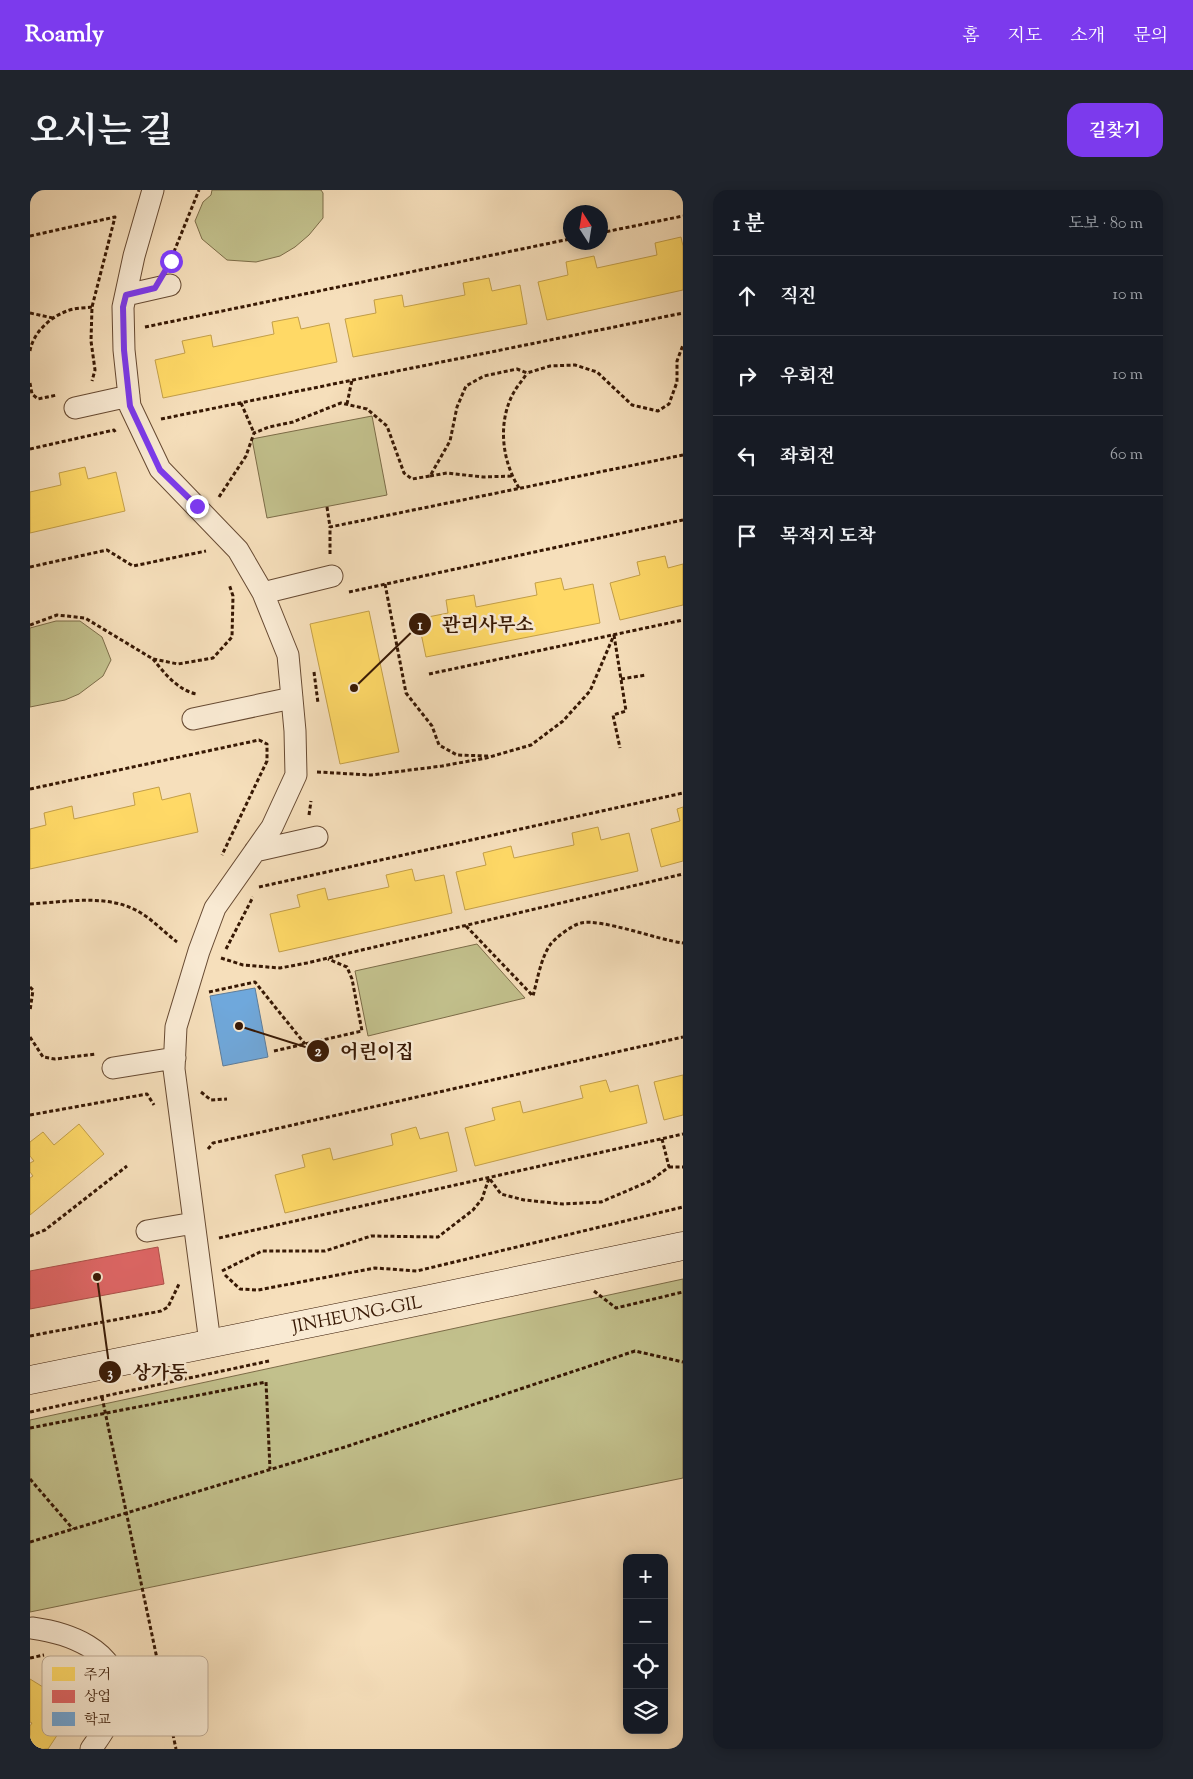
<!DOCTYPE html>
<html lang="ko">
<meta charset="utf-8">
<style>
:root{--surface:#171b24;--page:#20242c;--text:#f1f3f6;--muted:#9ea1a6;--line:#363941;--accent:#7c3aed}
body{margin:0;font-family:"Sorts Mill Goudy","Noto Serif KR",serif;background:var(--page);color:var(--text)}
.controls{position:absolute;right:15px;bottom:15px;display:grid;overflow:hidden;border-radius:10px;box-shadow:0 2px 12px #0003}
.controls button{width:45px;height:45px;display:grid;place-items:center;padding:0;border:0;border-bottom:1px solid var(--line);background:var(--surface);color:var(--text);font:25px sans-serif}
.compass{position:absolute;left:533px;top:15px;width:45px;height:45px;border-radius:50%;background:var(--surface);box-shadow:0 2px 12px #0003;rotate:348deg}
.stop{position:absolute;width:15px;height:15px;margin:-11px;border:4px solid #7c3aed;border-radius:50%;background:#fff}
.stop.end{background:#7c3aed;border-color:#fff;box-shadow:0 1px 5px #0008}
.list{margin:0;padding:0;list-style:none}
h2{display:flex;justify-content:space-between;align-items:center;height:65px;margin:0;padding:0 20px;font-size:21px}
h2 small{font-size:16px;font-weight:400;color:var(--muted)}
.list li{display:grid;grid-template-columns:32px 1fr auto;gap:15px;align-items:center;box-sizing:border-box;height:80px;padding:0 20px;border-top:1px solid var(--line)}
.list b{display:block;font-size:19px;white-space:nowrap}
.list em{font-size:16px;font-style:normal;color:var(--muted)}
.icon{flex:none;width:28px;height:28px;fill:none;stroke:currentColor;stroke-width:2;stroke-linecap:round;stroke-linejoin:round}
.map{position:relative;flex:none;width:653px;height:1559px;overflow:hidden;border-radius:15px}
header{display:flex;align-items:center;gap:30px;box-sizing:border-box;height:70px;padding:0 25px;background:var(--accent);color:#fff}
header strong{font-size:24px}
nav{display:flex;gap:28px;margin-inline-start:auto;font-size:18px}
.intro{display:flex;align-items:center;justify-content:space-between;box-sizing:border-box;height:120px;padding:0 30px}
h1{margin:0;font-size:35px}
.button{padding:12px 22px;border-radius:15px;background:var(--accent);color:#fff;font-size:18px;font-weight:700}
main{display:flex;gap:30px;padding:0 30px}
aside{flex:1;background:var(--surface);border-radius:15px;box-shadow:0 2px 12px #0003}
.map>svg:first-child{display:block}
</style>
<header>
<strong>Roamly</strong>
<nav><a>홈</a><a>지도</a><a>소개</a><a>문의</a></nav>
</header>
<div class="intro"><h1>오시는 길</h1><a class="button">길찾기</a></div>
<main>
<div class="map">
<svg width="653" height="1559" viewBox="0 0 653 1559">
<rect width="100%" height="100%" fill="#f6dfbb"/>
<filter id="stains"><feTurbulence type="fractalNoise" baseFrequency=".004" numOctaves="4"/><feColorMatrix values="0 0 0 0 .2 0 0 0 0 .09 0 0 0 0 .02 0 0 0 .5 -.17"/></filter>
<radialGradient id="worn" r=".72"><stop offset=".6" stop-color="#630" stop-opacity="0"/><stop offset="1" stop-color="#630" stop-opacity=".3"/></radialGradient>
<!-- green -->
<path fill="#c2c08c" stroke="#7c6c48" d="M182,0H291L293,3V28L279,45L265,57L250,66L226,72L197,70L172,49L165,31L173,12L181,5Z
M342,226L357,305L237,328L222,249Z
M26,431H50L72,447L81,470L73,486L49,504L35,510L0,517V438Z
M447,754L495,808L338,846L325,781Z
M653,1089V1288L0,1422V1230Z"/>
<!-- homes -->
<path fill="#ffd966" stroke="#c39f49" d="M651,47L653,56V100L517,130L508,92L538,85L536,72L564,66L567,78L627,65L625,53Z
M459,88L462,101L490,95L497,134L323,167L315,129L346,123L344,110L372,105L374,117L435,105L433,93Z
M268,127L271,139L299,133L307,172L133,208L125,170L155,163L152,151L181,145L183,157L244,144L242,132Z
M55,277L58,289L86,282L95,321L0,343V302L31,295L29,283Z
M635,366L638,378L653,374V415L590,430L580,393L610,385L607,372Z
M531,388L534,400L563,394L570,433L396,467L388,429L418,423L416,410L444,405L446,417L507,405L505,393Z
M339,421L369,562L310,574L280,434Z
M129,597L132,610L160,603L168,642L0,679V639L16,635L14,623L42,616L44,629L105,615L103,603Z
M653,617V671L631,677L621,639L650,631L647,619Z
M568,637L571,650L599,643L608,681L435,720L426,682L456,675L453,663L481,656L484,668L544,655L542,643Z
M382,679L385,691L414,685L422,723L249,762L240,724L270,717L267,705L295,698L298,710L359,697L356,685Z
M653,885V925L634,930L624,892Z
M576,890L580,902L608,895L617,933L445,976L435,938L465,930L462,918L490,911L493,923L553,908L550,896Z
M49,934L74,964L0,1025V988L3,986L0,982V973L4,971L0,966V952L13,942L24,955Z
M386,937L390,949L418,942L427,981L255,1023L245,985L275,977L272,965L300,958L303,970L363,955L361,944Z
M31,1470L63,1491L18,1559H0V1536L2,1533L0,1532V1489L13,1497Z"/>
<!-- shops -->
<path fill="#e06666" stroke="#ad4f49" d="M128,1057L134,1094L0,1119V1081Z"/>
<!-- schools -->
<path fill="#6fa8dc" stroke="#5e7d9b" d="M225,798L238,867L193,876L180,806Z"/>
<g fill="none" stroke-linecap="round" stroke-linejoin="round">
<defs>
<path id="street" d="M123,0L104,66L93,117L94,160L100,216L130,279L208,360L233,403L258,465L265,541L266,585L242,637L185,718L169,761L146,837L144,879L180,1153
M96,105L140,95
M45,218L99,206
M233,403L302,386
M163,529L262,508
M225,661L287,647
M83,878L145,868
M117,1041L164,1033
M2,1438C38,1443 87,1459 87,1503C87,1522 72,1544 61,1559"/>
<path id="secondary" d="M0,1190L400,1109L653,1056"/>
</defs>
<!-- street casing -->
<use href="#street" stroke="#674a32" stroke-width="23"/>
<!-- secondary casing -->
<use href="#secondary" stroke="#371804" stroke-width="29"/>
<!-- path -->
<path stroke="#371804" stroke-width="3" stroke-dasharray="4 2.5" stroke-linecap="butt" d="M570,43L653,26
M0,46L85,27L62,117L61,151L65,180L62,191
M139,74L169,0
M0,123L23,128
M115,137L540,49
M0,161C3,143 20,127 37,121C44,118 54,118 62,117
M0,193L2,204L8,209L27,205
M211,213L224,243
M317,214L322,190
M131,229L653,123
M0,259L84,240L86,243
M400,286L417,283L453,287L482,286
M489,298C472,271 467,232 484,202C487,196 493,190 497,183
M189,307L216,266L224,243L239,237L263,232L311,213L337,219L357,236L374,283L382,289L400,286L420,251L427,217L436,196L454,186L487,179L497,183L520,176L545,175L567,182L602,215L628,221L639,214L647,192V171L653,155
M297,317L300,337
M300,364V337L653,265
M0,377L77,360L103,376L176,361
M355,394L376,503L402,536L409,555L427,565L458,566
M319,402L653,330
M0,435L27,425L55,428L123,469L148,474L183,468L202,447L203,406L199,394
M584,445L596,521L583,525L590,558
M123,469C134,483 148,500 166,504
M284,482L288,513
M399,484L653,430
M591,489L616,485
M287,582L341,585L412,576L456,568L501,555L533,531L560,501L584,445
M0,599L229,550L237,554V571L192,665
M279,625L281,611
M229,697L653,603
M0,714C36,712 79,703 111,723C124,731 135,743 147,752
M436,736L503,806C507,791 511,768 520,755C525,748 542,735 551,733C570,728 629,750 653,753
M196,759L223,707
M191,768L213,775L250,778L277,773L653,684
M0,797L3,800L0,821
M179,802L225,792L275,854
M0,847L13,867L25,869L66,864
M244,861L332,841L322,789L317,777L298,769
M171,902L181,910L197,909
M0,925L117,904L124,915
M178,959L183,953L653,847
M639,977H653
M0,1046L15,1040L97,976
M189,1048L653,944
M192,1081L232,1061H295L341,1046L408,1047L443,1020L452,1009L459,988L471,1004L494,1010L533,1014L571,1012L620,991L639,977L632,949
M195,1085L210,1099L228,1100L345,1078L387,1081L653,1017
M564,1101L586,1118L653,1102
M0,1146L131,1121L138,1117L149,1094
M72,1207L146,1559
M0,1222L239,1171
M0,1238L236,1192L240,1279
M0,1289L43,1339
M0,1352L315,1257L605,1161L653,1172
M0,1468L14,1465"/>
<!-- street -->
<use href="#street" stroke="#f9ead3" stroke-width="21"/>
<!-- secondary -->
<use href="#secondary" stroke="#f9ead3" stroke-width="28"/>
</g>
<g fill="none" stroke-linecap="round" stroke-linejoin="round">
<!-- route -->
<path stroke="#7c3aed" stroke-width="6" d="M141,71L125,98L96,105L93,117L94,160L100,216L130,280L167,316"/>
</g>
<g text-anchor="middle" stroke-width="5" stroke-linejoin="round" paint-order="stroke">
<!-- street labels -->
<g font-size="18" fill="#371804" stroke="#f9ead3">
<text transform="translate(327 1124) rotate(-11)" y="6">JINHEUNG-GIL</text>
</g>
</g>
<!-- legend -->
<rect x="12" y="1466" width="166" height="80" rx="8" fill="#f9ead3" stroke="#bfab95" stroke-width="1"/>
<rect x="22" y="1477" width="23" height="14" fill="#ffd966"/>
<rect x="22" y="1500" width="23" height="13" fill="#e06666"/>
<rect x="22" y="1522" width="23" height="14" fill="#6fa8dc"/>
<g font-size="14" fill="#371804">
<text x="54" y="1489">주거</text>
<text x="54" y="1511">상업</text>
<text x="54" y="1534">학교</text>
</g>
<!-- callouts -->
<path fill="none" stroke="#371804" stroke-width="2" d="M324 498L390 434M209 836L288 861M67 1087L80 1182"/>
<g fill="#371804" stroke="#f9ead3" stroke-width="2">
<circle cx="324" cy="498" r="5"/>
<circle cx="209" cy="836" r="5"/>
<circle cx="67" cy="1087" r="5"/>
<circle cx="390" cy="434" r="12"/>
<circle cx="288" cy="861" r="12"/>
<circle cx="80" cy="1182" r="12"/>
</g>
<g font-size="15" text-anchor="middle" font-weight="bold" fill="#fff">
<text x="390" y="440">1</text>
<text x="288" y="866">2</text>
<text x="80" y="1188">3</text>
</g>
<g font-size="19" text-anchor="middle" font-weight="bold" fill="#371804" stroke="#f9ead3" stroke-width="5" stroke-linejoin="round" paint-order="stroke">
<text x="458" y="441">관리사무소</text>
<text x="347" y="868">어린이집</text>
<text x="130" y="1189">상가동</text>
</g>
<rect width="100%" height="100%" filter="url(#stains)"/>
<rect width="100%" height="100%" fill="url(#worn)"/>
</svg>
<div class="controls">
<button>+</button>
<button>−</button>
<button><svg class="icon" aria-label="locate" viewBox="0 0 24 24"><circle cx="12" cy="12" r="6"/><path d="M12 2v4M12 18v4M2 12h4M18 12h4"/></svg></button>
<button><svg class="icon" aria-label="layers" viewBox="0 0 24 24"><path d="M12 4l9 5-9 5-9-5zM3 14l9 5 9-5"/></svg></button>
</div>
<svg class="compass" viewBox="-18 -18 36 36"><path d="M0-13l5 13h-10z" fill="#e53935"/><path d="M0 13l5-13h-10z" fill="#9ea1a6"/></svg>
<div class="stop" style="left:141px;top:71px"></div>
<div class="stop end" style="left:167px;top:316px"></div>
</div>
<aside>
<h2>1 분<small>도보 · 80 m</small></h2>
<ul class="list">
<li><svg class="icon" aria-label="ahead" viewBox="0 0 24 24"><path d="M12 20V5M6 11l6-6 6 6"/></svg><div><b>직진</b></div><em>10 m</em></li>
<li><svg class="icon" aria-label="right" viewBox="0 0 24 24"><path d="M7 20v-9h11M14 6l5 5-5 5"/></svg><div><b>우회전</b></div><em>10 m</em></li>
<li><svg class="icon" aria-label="left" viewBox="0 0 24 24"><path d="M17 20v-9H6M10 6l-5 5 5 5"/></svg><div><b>좌회전</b></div><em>60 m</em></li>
<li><svg class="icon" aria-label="arrive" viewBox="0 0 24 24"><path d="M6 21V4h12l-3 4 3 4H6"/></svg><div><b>목적지 도착</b></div></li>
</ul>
</aside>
</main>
